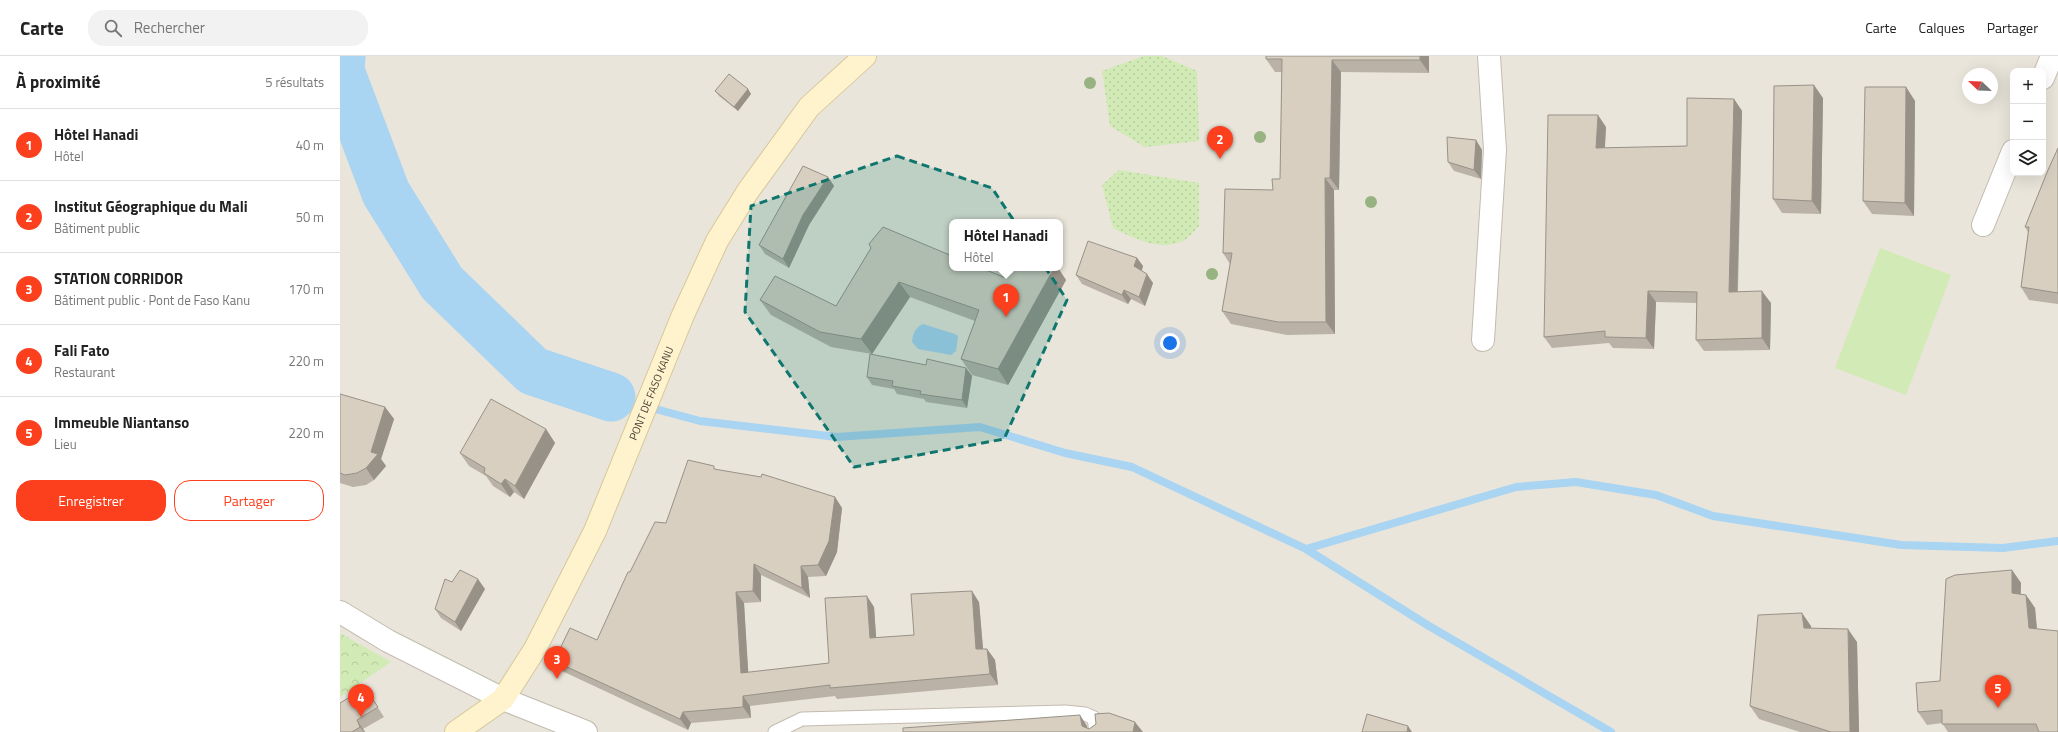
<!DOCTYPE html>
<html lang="fr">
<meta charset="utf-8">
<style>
:root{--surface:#fff;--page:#f2f2f2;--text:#222;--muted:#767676;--line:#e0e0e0;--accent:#fc3f1d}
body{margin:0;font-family:"Titillium Web",sans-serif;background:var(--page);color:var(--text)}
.controls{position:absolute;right:12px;top:12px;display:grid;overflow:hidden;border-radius:8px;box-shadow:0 4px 16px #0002}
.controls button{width:36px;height:36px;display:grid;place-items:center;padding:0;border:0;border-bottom:1px solid var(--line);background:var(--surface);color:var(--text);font:20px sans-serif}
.compass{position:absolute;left:1622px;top:12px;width:36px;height:36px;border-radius:50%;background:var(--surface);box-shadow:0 4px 16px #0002;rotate:293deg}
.you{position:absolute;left:830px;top:287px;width:14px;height:14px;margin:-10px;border:3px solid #fff;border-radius:50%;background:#1a73e8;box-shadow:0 0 0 6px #1a73e833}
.badge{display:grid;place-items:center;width:26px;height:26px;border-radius:50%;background:var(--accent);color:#fff;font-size:13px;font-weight:700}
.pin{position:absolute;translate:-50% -33px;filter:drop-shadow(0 1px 2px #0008)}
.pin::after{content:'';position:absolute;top:21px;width:14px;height:12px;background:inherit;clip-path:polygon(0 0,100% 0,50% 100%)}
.popup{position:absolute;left:609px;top:163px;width:114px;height:52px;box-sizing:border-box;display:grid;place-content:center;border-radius:8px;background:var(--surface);filter:drop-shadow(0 1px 3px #0005);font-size:13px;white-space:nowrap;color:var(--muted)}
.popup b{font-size:15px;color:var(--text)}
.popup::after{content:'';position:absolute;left:50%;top:100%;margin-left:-8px;border:8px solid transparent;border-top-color:var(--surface)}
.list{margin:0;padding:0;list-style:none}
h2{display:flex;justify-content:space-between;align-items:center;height:52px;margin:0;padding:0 16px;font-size:17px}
h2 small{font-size:13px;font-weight:400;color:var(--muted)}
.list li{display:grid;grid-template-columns:26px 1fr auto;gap:12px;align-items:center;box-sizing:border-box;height:72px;padding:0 16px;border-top:1px solid var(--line)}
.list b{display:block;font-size:15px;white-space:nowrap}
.list p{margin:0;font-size:13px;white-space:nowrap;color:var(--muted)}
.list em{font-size:13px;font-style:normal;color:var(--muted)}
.actions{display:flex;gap:8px;padding:12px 16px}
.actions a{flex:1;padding:9px 0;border:1px solid var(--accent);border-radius:16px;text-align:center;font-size:14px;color:var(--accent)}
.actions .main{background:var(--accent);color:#fff}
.icon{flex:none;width:22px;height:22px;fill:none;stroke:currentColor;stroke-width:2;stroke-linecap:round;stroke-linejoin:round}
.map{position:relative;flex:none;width:1718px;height:676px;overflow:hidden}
header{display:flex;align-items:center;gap:24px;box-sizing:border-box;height:56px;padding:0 20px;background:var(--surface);border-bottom:1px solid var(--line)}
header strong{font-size:19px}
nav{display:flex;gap:22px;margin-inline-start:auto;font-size:14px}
.search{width:280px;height:36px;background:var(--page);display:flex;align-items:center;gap:10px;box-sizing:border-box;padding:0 14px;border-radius:16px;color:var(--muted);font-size:15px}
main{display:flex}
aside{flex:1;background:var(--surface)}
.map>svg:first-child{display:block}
</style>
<header>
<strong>Carte</strong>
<div class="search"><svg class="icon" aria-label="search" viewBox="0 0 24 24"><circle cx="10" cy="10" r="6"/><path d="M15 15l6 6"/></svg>Rechercher</div>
<nav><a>Carte</a><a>Calques</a><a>Partager</a></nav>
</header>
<main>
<aside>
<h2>À proximité<small>5 résultats</small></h2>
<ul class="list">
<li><span class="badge">1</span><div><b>Hôtel Hanadi</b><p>Hôtel</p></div><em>40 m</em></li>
<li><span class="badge">2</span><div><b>Institut Géographique du Mali</b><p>Bâtiment public</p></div><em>50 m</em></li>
<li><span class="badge">3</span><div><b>STATION CORRIDOR</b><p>Bâtiment public · Pont de Faso Kanu</p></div><em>170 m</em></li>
<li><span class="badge">4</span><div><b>Fali Fato</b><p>Restaurant</p></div><em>220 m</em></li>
<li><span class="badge">5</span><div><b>Immeuble Niantanso</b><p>Lieu</p></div><em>220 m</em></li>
</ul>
<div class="actions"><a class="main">Enregistrer</a><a>Partager</a></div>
</aside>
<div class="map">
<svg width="1718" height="676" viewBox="0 0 1718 676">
<defs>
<pattern id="green-dots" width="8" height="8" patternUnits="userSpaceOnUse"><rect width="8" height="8" fill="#d2eab5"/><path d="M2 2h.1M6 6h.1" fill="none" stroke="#b6ca9c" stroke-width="1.8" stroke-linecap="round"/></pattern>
<pattern id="forest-crowns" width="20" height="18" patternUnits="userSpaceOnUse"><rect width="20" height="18" fill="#d2eab5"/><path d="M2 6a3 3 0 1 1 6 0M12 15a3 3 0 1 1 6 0" fill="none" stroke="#b6ca9c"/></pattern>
</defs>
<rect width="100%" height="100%" fill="#f6f3ec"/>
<!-- residential -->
<path fill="#eae5da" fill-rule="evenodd" d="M0,0H1718V676H0ZM1673,15H1703V117H1673ZM1628,18H1652V42H1628ZM612,166H720V212H612Z"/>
<!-- green -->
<path fill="url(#green-dots)" d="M804,0H822L857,15L859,85L805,91L770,70L762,15Z
M779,114L859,127V170C854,175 849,182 843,185C819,196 794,182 773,172L762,129Z"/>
<!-- forest -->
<path fill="url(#forest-crowns)" d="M0,577L51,606L0,641Z"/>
<!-- pitch -->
<path fill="#d2eab5" d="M1540,192L1611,219L1566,339L1495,312Z"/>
<!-- water -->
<path fill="#a9d4f2" d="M583,268L615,278L618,280L616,295L611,299L578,293L572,286C573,277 575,272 583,268Z"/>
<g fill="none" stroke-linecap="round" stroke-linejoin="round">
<!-- stream -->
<path stroke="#a9d4f2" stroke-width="8" d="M271,341L360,365L497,381L640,371L725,397L792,411L966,493L1176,431L1236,426L1316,439L1373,460L1561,489L1663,492L1718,485
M966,493L1089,570L1271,676"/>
<!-- river -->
<path stroke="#a9d4f2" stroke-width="49" d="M1,0L0,15L46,137L102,227L193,315L271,341"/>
<defs>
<path id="service" d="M435,676L462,663L725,656L745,658L754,662L756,676"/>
<path id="minor" d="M1703,22L1712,0
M1643,169L1673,95
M1143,284L1155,94L1149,0
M0,556L48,585L163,643"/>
<path id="tertiary" d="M163,643L246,676"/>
<g id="secondary">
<path id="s1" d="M116,676L163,643L195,593L255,475L343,259L377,185L408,135L469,51L525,0"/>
</g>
</defs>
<!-- service casing -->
<use href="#service" stroke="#c2bbae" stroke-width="15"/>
<!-- minor casing -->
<use href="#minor" stroke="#c2bbae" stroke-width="24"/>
<!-- tertiary casing -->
<use href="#tertiary" stroke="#c2bbae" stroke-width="24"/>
<!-- secondary casing -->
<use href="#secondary" stroke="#d6c79b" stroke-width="24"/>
<!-- service -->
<use href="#service" stroke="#fff" stroke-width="13"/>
<!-- minor -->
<use href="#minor" stroke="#fff" stroke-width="22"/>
<!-- tertiary -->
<use href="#tertiary" stroke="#fff" stroke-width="22"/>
<!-- secondary -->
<use href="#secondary" stroke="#fff3cd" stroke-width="22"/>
</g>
<!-- trees -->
<g fill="#97b381">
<circle cx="750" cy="27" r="6"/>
<circle cx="920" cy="81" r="6"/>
<circle cx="1031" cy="146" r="6"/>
<circle cx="872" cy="218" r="6"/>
</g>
<!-- wall -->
<path fill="#bab2a6" d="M926,0H1089V17L1001,16L999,134H994L995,278L947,279L891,268L882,255L890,208L883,197L933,134L940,123L942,16H935L926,3Z
M1566,31L1575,45L1574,160L1532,158L1523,145Z
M408,33L411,38L398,55L379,40L375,35Z
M1483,42L1481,158L1442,157L1433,143Z
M1394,43L1402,55L1398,236L1431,247L1430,294L1364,295L1356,284L1357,247L1316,246L1314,293L1273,292L1269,287L1212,292L1204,281L1266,71L1265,92L1347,90Z
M1136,84L1142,94L1141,123L1114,115L1108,106Z
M1718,92V248L1689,244L1681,231L1688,176L1685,171Z
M488,121L494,130L469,169L449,212L425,198L419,189Z
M531,192L666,222L670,212H718L726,224L668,329L632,319L621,303L635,265L570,241L532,298L491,291L431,259L420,244L496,250Z
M797,202L803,210L802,215L813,227L805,250L791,243L788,248L742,228L736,219Z
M586,309L626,312L632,320L627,352L586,346L584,343L557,338L554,333L532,329L527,321Z
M0,338L45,351L54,363L41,403L46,410L34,424L26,429L13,431L0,427Z
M206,373L215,387L184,443L174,436L170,441L153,430L146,420L129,410L120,397Z
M376,414L495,441L502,452L497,496L486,520L468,521L470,542L421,519V546L404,547L408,617L489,607L534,551L536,582L574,579L639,546L643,593H647L655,604L658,629L497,643L495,640L410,650L411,662L351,667L348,674L222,615L214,605L257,584L290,516L326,467Z
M1672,514L1681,527V538L1686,539L1695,552L1697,573L1718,676H1608L1602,667L1587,669L1578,656L1600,625Z
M112,526L145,533L121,575L101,562L95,553Z
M1471,570V572L1517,586L1519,676H1460L1419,663L1410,650Z
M25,632L44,661L23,673L25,676H0Z"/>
<!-- shaded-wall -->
<path fill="#979187" d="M1080,0H1089V17L1080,4Z
M992,4L1001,16L999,134L990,122Z
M1474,29L1483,42L1481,158L1472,145Z
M1566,31L1575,45L1574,160L1565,147Z
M408,33L411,38L398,55L394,51Z
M1394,43L1402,55L1397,248L1389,236Z
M1258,59L1266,71L1264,103L1256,92Z
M1136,84L1142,94L1141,123L1134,114Z
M488,121L494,130L469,169L449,212L443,203L463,159Z
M985,122L994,134L995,278L986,266Z
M797,202L803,210L800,219L794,210Z
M714,212H718L726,224L668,329L658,313Z
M807,218L813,227L805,250L799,241Z
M559,226L570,241L532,298L521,283Z
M784,234L791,243L788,248L782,239Z
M1308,235L1316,246L1314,293L1306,282Z
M1422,235L1431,247L1430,294L1422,282Z
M626,312L632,320L627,352L622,344Z
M45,351L54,363L41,403L46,410L34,424L26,412Z
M206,373L215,387L184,443L175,430Z
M165,423L174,436L170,441L161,428Z
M495,441L502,452L497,496L486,520L478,509Z
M414,508L421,519V546L413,535Z
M461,510L468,521L470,542L462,532Z
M1672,514L1681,527L1680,550L1672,537Z
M138,523L145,533L121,575L115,566Z
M632,535L639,546L644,604L636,593Z
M396,536L404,547L409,628L401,617Z
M1686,539L1695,552L1698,585L1689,572Z
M527,540L534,551L537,593L530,582Z
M1462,557L1471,570L1473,585L1464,572Z
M1508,573L1517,586L1519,676H1510Z
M647,593L655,604L658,629L650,618Z
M403,640L410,650L411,662L403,651Z
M343,656L351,667L348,674L340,663Z
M740,659L747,670L748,676L742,670Z
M17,664L25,676H24L20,671Z
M795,666L803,676H793Z
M1068,670L1072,676H1067Z"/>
<!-- building -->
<path fill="#d8cfc1" stroke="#979187" d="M926,0H1080V4H992L990,122H985L986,266H938L882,255L892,197H883L885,133L933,134L932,123H940L942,3H926Z
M389,18L408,33L394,51L375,35Z
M1474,29L1472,145L1433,143L1434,30Z
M1525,31H1566L1565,147L1523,145Z
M1347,42L1394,43L1389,236L1422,235V282L1356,284L1357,236L1308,235L1306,282L1265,281V275L1204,281L1208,59H1258L1256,92L1347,90Z
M1107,81L1136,84L1134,114L1108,106Z
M1718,92V237L1681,231L1689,171H1685L1708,114Z
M463,110L488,121L463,159L443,203L419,189Z
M543,171L612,200V212H641L666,222L670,212H714L658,313L621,303L639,254L559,226L521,283L480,276L420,244L435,220L496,250L531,192L529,188Z
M748,185L797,202L794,210L807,218L799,241L784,234L782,239L736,219Z
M530,298L586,309L587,303L626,312L622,344L580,338L581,335L552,330L553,325L527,321Z
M0,338L45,351L31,396L38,398L26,412L17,417L5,419L0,417Z
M151,343L206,373L175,430L165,423L161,428L144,417L145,412L120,397Z
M348,404L374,410V413L421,421L422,418L495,441L489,485L478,509L461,510L462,532L414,508L413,535L396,536L401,617L489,607L485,542L527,540L530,582L574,579L571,538L632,535L636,593H647L650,618L490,632V629L403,640V651L343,656L340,663L214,605L230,572L257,584L288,516H290L315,466L326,467Z
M120,514L138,523L115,566L95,553L105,523L112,526Z
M1672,514V537L1686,539L1689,572L1718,575V676H1699L1696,668H1602V654L1578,656L1576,627L1600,625L1606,523L1615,519Z
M1462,557L1464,572L1508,573L1510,676H1491L1410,650L1418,559Z
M25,632L38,651L17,664L20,671L12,676H0V647Z
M769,657L795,666L793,676H563V672L740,659L742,670L749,673L756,668L755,658Z
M1027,658L1068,670L1067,676H1022Z"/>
<!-- marked area -->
<path fill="#0f766e" fill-opacity="0.2" stroke="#0f766e" stroke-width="3" stroke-dasharray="8 5" stroke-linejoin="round" d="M557,100L652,132L727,244L664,383L514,411L405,256L411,150Z"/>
<g text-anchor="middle" stroke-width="3" stroke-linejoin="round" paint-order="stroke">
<!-- street labels -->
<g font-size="11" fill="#4b4439" stroke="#fff">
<text dy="4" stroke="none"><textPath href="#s1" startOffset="398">PONT DE FASO KANU</textPath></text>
</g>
</g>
</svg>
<div class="controls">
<button>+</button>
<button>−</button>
<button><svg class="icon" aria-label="layers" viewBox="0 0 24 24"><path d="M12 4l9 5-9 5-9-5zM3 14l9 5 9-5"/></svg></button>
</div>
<svg class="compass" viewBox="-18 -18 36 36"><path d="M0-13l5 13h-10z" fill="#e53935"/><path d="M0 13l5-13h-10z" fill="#767676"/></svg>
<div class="you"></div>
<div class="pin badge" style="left:666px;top:261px">1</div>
<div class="popup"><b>Hôtel Hanadi</b>Hôtel</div>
<div class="pin badge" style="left:880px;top:103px">2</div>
<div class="pin badge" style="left:217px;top:623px">3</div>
<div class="pin badge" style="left:21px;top:661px">4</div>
<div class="pin badge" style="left:1658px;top:652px">5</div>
</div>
</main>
